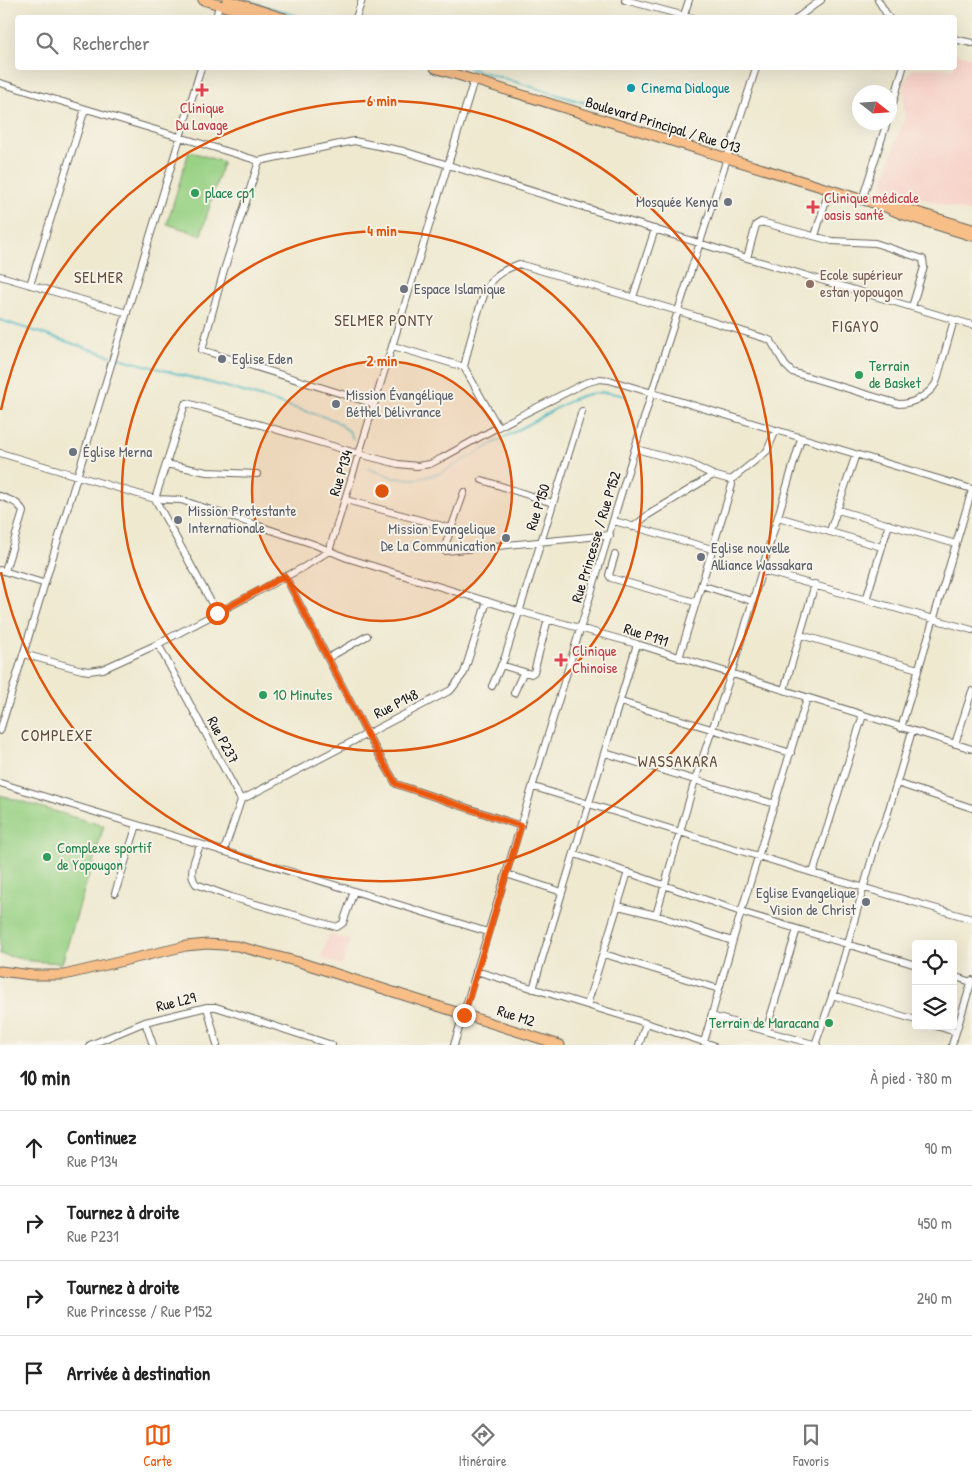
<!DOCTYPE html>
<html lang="fr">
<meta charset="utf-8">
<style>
:root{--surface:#fff;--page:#f2f2f2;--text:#222;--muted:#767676;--line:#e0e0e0;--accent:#ea580c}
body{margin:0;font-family:"Patrick Hand",sans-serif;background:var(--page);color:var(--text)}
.controls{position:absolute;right:15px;bottom:15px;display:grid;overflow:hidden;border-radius:5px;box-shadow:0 5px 20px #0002}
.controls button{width:45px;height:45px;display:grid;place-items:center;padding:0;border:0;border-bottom:1px solid var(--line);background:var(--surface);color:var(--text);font:25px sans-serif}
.compass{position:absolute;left:852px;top:85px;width:45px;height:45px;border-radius:50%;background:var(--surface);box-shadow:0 5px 20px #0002;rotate:107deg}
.stop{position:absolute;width:15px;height:15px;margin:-11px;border:4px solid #ea580c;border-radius:50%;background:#fff}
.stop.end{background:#ea580c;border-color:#fff;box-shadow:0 1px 5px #0008}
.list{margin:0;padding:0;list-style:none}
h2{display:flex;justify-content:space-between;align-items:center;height:65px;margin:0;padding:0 20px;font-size:21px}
h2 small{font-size:16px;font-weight:400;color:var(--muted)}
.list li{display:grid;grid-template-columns:32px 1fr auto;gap:15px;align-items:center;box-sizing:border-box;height:75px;padding:0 20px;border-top:1px solid var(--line)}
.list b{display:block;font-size:19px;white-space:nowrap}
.list p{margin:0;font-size:16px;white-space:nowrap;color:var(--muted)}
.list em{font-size:16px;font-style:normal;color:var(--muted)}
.icon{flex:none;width:28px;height:28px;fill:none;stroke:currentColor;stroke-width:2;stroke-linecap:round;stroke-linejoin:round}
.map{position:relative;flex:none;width:972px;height:1045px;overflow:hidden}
.search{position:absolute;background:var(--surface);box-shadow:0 5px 20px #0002;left:15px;right:15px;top:15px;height:55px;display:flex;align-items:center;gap:12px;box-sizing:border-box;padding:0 18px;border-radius:5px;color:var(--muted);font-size:19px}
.sheet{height:365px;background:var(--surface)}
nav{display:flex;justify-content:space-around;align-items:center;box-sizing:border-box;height:70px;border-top:1px solid var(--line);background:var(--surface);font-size:14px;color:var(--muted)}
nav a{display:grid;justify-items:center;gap:2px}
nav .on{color:var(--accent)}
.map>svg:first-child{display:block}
</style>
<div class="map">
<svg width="972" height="1045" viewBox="0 0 972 1045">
<rect width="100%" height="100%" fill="#f7f3e8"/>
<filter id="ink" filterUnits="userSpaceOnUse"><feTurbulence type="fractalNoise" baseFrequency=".02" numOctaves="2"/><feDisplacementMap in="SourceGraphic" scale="10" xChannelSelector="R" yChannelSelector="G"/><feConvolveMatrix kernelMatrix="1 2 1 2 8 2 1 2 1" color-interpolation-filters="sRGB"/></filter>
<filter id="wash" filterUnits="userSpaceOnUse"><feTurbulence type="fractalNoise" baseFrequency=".0096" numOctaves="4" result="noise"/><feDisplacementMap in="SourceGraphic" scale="20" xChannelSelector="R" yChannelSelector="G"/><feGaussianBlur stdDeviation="1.12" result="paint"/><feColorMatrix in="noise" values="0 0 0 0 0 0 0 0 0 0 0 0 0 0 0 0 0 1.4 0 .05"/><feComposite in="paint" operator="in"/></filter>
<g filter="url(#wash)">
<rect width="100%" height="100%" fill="#efe9d0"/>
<!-- built -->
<path fill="#f7d1c8" d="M955,53L972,58V213L882,187L897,138L904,120L903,84L911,70L914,68H954Z
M329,934L350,940L342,965L321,958Z"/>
<!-- pitch -->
<path fill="#98d184" stroke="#5a7650" d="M189,151L223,162L201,235L167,224Z
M0,795L104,826L62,963L31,961L0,954Z"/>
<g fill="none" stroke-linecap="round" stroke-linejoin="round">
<!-- stream -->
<path stroke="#4ab8c4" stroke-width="2" d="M246,0L305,18
M469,68L651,123
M0,320L111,356
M115,357L230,388L334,420L349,431L353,439
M368,468L394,478L416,479L441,473L573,399C595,391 603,391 626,396"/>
</g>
</g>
<g filter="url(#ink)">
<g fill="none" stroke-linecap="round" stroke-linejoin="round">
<defs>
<path id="minor" d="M625,0L693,18
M878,0L889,18
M684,15L689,0
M216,18L219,5
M356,18L362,0
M797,18L821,0
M954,39L972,43
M0,83L259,161L354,141L403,151L747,258L972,325
M890,114L903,68
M259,161L224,270L202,350L374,404
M862,200L887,122
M815,236L829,190
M747,258L756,225L761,222L832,241L875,243L923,259L924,267L912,307
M0,276L127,313
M30,285L85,109
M633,297L655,229
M393,346L464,367
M498,427L464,367C469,346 480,295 492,280C498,273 511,267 519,264L678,311L767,339L771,341L785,365L792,372L899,404C913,404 929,395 936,383L954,320
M636,449L691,464L713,475L731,480
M0,453L155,499L181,500L313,544L347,558L518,611L637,644L972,749
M166,464L207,472L257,474
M482,480L553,503
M731,480L767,451L776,430
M464,492L444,549L445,551L610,535
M0,496C9,500 20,502 23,512L5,571
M346,500L450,528
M838,510L956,544
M778,517L882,547
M614,521L712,549
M633,527L648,515L713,475
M830,531L856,454
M615,555L609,575L611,578L695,602
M0,570L43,583
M761,570L972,630
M285,576L367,734L396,784L521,826
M701,585L752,601
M866,600L889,524
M217,613L155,499L185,404L187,403L359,454L398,464L417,466L430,464L442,458L498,427L585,383L600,379L609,380L972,489
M801,635L918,669
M158,644L241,800L224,851
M23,654L82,670L89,671L103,669L158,644L304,567L329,551L474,80
M328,658L367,636
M679,658L732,485L731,480
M501,665L531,674L534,672L548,619
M492,686L505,657L582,411
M784,690L815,584
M514,693L523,673
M621,702L791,753
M901,728L972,490
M0,731L201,68
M955,744L972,691
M605,753L775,804
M0,783L488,932
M897,783L972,808
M534,787L813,873L972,919
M241,800L451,690L464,673L487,601
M200,845C196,857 187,872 196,884L234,898L337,927L343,923L354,891
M575,854L741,912L916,965
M813,873L863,715
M506,874L562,892
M115,893L137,825
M618,906L656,915L732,941
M656,915L695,780L731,674L801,439
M604,954L719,989
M476,971L646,1023L713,1045
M953,976L971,982
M533,989L637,644
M832,995L916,1020
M587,1005L628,872
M207,1007L217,1045
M711,1016L817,1045
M145,1022L153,1045
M936,1026L956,1032
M766,1031L797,929
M704,1042L741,912L807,698
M90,1045L145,1022L207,1007H216L332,1045
M454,1045L652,392L756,68
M639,1045L646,1023
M815,1045L837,982L877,840L886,819L912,731
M952,1045L972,980"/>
<path id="major" d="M203,0L263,18
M227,0L284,18
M435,68L883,206L901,214L972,236
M890,206L904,208L972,229
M0,971L32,975H64L186,946L207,944L237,946L299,962L560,1045"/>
</defs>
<!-- minor casing -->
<use href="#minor" stroke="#66645b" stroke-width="8"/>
<!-- major casing -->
<use href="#major" stroke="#66645b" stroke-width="11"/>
<!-- minor -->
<use href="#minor" stroke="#fff" stroke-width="6"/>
<!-- major -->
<use href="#major" stroke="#f7be88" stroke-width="9"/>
</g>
</g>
<g fill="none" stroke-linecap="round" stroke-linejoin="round" filter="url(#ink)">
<!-- route -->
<path stroke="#ea580c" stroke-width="6" d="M217,613L285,576L367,734L396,784L521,826L464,1015"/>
</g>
<!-- distance rings -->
<circle cx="382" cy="491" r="130" fill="#de560d" fill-opacity=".12"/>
<g fill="none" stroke="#de560d" stroke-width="2.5">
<circle cx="382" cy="491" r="130"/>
<circle cx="382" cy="491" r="260"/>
<path d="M1 410A390 390 0 1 1 1 572"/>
</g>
<!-- markers -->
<circle fill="#0f9aa8" stroke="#f7f3e8" stroke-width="2" cx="631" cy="88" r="5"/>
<g fill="#e0444e" stroke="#f7f3e8" stroke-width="2">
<path d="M199.5 82.5h5v5h5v5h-5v5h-5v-5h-5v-5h5z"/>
<path d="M810.5 199.5h5v5h5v5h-5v5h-5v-5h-5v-5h5z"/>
<path d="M558.5 652.5h5v5h5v5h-5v5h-5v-5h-5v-5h5z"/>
</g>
<g fill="#2e9e5b" stroke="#f7f3e8" stroke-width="2">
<circle cx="195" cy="193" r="5"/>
<circle cx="859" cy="375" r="5"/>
<circle cx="263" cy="695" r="5"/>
<circle cx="47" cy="857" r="5"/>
<circle cx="829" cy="1023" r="5"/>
</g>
<g fill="#6b7280" stroke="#f7f3e8" stroke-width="2">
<circle cx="728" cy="202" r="5"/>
<circle cx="404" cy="289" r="5"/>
<circle cx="222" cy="359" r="5"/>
<circle cx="336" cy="404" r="5"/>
<circle cx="73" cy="452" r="5"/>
<circle cx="178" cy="520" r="5"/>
<circle cx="506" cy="538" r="5"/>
<circle cx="701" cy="557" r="5"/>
<circle cx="866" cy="902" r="5"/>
</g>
<circle fill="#8d6e63" stroke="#f7f3e8" stroke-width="2" cx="810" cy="284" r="5"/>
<g text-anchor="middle" stroke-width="4" stroke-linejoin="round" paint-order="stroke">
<!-- culture labels -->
<g font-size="15" fill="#0d838f" stroke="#f7f3e8" text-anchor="start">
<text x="641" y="93">Cinema Dialogue</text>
</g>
<!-- health labels -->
<g font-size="15" fill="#be3a42" stroke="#f7f3e8" text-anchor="start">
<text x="202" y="113" text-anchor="middle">Clinique<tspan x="202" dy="17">Du Lavage</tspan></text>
<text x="824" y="203">Clinique médicale<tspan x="824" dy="17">oasis santé</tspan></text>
<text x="572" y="656">Clinique<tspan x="572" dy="17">Chinoise</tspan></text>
</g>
<!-- street labels -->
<g font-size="15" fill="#1c1c1c" stroke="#f7f3e8">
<text transform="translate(663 125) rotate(17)" y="5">Boulevard Principal / Rue O13</text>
<text transform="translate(341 473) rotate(-73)" y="5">Rue P134</text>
<text transform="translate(538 507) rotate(-72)" y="5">Rue P150</text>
<text transform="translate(596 537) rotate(-73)" y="5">Rue Princesse / Rue P152</text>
<text transform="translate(646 635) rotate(18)" y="5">Rue P191</text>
<text transform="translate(396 704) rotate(-27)" y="5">Rue P148</text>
<text transform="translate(223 740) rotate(62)" y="5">Rue P237</text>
<text transform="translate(176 1002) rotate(-14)" y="5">Rue L29</text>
<text transform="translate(516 1016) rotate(18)" y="5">Rue M2</text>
</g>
<!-- leisure labels -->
<g font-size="15" fill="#27864d" stroke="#f7f3e8" text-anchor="start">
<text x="205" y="198">place cp1</text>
<text x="869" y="371">Terrain<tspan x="869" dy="17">de Basket</tspan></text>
<text x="273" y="700">1O Minutes</text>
<text x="57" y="853">Complexe sportif<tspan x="57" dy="17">de Yopougon</tspan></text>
<text x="819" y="1028" text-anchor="end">Terrain de Maracana</text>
</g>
<!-- worship labels -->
<g font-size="15" fill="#5b616d" stroke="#f7f3e8" text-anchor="start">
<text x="718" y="207" text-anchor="end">Mosquée Kenya</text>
<text x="414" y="294">Espace Islamique</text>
<text x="232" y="364">Eglise Eden</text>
<text x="346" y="400">Mission Évangélique<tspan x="346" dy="17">Béthel Délivrance</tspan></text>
<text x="83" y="457">Église Merna</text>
<text x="188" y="516">Mission Protestante<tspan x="188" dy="17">Internationale</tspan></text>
<text x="496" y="534" text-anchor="end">Mission Evangelique<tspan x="496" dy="17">De La Communication</tspan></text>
<text x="711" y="553">Eglise nouvelle<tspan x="711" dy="17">Alliance Wassakara</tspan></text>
<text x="856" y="898" text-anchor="end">Eglise Evangelique<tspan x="856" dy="17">Vision de Christ</tspan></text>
</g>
<!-- education labels -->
<g font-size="15" fill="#785e54" stroke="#f7f3e8" text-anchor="start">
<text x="820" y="280">Ecole supérieur<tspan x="820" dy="17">estan yopougon</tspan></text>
</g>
<!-- neighbourhood labels -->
<g font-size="16" letter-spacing="1" fill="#644d3d" stroke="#f7f3e8">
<text x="99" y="283">SELMER</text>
<text x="384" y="326">SELMER PONTY</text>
<text x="856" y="332">FIGAYO</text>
<text x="57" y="741">COMPLEXE</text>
<text x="678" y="767">WASSAKARA</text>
</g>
</g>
<circle cx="382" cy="491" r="8" fill="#de560d" stroke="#f7f3e8" stroke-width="2.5"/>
<g font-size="15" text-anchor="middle" font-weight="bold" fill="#de560d" stroke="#f7f3e8" stroke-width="4" stroke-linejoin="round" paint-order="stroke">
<text x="382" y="106">6 min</text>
<text x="382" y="236">4 min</text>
<text x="382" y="366">2 min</text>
</g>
</svg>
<div class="controls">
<button><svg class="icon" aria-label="locate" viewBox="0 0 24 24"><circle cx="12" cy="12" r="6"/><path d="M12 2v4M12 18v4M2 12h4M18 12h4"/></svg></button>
<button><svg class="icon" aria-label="layers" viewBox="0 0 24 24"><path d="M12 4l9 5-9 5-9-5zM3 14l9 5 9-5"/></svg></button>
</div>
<svg class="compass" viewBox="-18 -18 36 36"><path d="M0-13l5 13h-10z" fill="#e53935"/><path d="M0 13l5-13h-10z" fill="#767676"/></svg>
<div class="stop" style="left:217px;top:613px"></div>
<div class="stop end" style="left:464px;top:1015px"></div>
<div class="search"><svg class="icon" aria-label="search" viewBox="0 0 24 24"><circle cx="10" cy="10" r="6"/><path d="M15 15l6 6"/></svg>Rechercher</div>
</div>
<section class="sheet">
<h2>10 min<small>À pied · 780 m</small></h2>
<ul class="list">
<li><svg class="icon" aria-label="ahead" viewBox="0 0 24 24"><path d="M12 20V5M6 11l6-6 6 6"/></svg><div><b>Continuez</b><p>Rue P134</p></div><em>90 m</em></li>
<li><svg class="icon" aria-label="right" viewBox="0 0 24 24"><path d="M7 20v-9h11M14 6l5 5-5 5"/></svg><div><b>Tournez à droite</b><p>Rue P231</p></div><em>450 m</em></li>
<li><svg class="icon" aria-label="right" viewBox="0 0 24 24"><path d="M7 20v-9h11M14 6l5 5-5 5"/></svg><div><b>Tournez à droite</b><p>Rue Princesse / Rue P152</p></div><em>240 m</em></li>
<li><svg class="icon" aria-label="arrive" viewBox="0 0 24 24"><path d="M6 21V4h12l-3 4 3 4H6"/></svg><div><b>Arrivée à destination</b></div></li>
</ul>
</section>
<nav>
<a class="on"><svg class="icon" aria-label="map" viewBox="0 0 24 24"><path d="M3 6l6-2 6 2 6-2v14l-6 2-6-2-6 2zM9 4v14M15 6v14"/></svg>Carte</a>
<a><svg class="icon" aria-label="directions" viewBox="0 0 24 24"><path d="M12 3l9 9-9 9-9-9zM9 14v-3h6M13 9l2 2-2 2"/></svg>Itinéraire</a>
<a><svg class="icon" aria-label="saved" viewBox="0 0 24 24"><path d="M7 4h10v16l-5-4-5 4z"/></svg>Favoris</a>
</nav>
